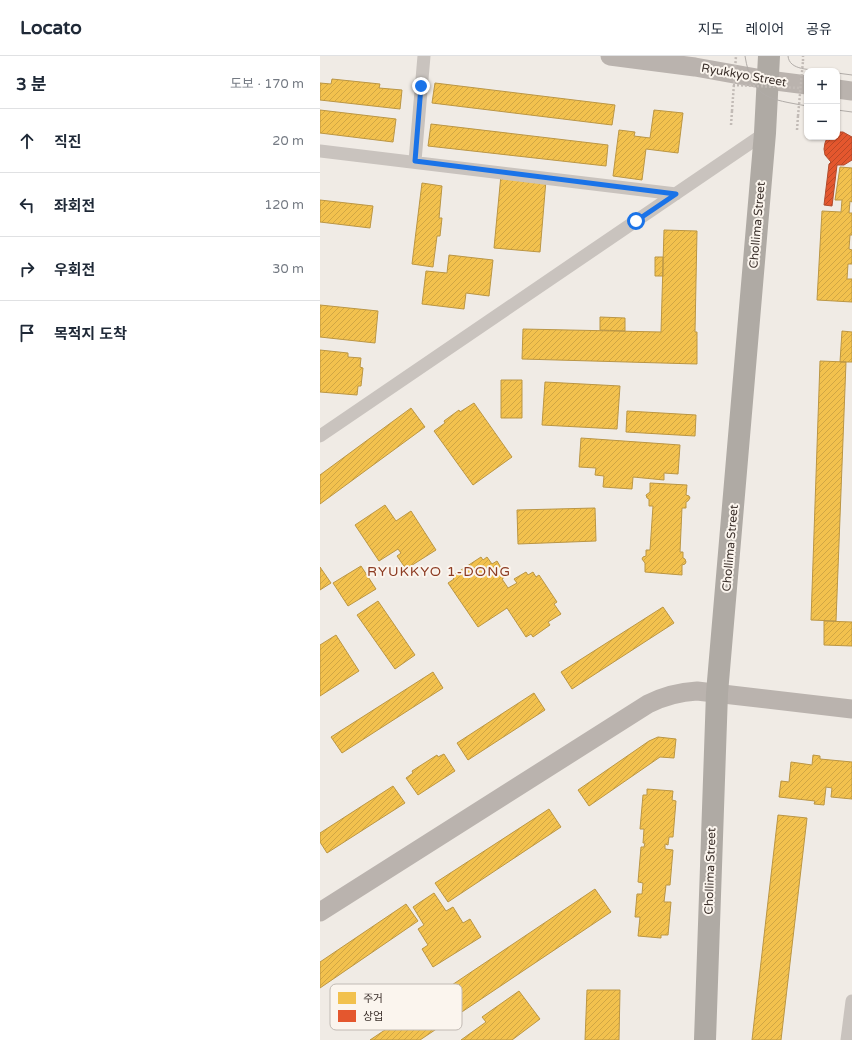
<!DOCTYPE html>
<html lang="ko">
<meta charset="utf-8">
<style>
:root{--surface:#fff;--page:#f2f2f3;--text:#1f2937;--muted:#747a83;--line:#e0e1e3}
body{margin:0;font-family:"Varela Round","Noto Sans KR",sans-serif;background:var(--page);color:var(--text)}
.controls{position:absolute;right:12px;top:12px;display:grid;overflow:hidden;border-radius:8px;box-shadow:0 1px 3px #0004}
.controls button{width:36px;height:36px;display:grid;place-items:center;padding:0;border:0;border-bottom:1px solid var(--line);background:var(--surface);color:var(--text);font:20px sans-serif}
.stop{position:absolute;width:12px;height:12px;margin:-9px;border:3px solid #1a73e8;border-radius:50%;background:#fff}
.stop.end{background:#1a73e8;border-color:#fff;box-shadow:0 1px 4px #0008}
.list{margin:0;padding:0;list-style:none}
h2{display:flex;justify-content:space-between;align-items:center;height:52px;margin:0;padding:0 16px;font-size:17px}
h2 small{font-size:13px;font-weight:400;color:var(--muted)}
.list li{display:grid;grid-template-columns:26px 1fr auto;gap:12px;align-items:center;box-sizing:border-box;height:64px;padding:0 16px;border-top:1px solid var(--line)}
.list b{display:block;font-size:15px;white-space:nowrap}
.list em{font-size:13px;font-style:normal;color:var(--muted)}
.icon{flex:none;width:22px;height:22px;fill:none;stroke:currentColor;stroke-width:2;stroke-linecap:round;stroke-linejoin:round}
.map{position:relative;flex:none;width:532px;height:984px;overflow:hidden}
header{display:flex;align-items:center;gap:24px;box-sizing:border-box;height:56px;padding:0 20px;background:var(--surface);border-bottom:1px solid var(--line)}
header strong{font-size:19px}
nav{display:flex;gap:22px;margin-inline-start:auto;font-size:14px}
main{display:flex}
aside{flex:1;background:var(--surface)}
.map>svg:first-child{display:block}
</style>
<header>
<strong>Locato</strong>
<nav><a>지도</a><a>레이어</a><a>공유</a></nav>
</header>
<main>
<aside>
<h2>3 분<small>도보 · 170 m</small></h2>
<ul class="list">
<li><svg class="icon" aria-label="ahead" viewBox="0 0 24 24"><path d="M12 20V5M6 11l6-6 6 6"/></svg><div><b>직진</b></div><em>20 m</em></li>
<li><svg class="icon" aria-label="left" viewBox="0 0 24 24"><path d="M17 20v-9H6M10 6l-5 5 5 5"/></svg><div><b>좌회전</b></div><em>120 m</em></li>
<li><svg class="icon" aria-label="right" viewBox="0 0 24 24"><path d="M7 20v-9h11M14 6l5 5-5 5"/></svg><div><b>우회전</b></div><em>30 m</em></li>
<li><svg class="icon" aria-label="arrive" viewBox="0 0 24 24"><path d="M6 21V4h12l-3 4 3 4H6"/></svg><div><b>목적지 도착</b></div></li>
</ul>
</aside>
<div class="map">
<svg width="532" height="984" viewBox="0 0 532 984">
<defs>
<pattern id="homes-hatch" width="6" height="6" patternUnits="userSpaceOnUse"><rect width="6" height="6" fill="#f2c14e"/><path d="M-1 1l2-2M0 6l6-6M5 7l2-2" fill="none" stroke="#d0a644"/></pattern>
<pattern id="shops-hatch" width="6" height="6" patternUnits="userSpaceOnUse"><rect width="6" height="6" fill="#e4572e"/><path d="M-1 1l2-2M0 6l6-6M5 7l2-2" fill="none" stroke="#ba4827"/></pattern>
</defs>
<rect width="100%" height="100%" fill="#f0ebe5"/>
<!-- homes -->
<path fill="url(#homes-hatch)" stroke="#bb9644" d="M12,23L60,28L59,32L82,34L80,53L0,44V27L11,28Z
M115,27L295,49L292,69L112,47Z
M0,54L76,63L73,86L0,77Z
M334,54L363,57L358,97L326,93L322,124L293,120L299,74L315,76L314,80L330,82Z
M111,68L288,89L286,110L108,90Z
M520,111L532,112V146L530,145L529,157H532V179H530L529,193L532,194V208H528L527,223H532V246L497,244L502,155L521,156L522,144H515Z
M181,119L226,124L220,196L174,192Z
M102,127L122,130L119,162H122L120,180H117L113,211L92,208Z
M0,144L53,150L50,172L0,166Z
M344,174L377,175L375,276H377V308L202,303L203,273L341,276Z
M129,199L173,204L169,240L146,237L144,253L102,248L106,215L127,217Z
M335,201H343V220H335Z
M0,249L58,255L55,287L0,281Z
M280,261L305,262V275L280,274Z
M522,275L532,276V306H520Z
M0,294L28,297V301L41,302L40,311L43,312L41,330H38L37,339L0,336Z
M500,305L526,306L516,565L491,564Z
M181,324H202V362H181Z
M225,326L300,330L297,373L222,369Z
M154,347L192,401L153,429L114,375L125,367L124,365L139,354L140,356Z
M91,352L105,371L0,448V419Z
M307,355L376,359L375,380L306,376Z
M261,382L360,389L358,418L344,417V424L313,421L312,433L283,431L284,420L275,419L276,412L259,411Z
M330,427L367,429L366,439L369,440L370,442L368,445L366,446V452H362L360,496H363V502L365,503L366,506L365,508L362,509V519L325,516V507L322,503L323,501L326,500V494H330L333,450H329V443L327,442L326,439L330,436Z
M65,449L76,465L91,455L116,494L86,513L77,500L81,497L78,493L59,505L35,469Z
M275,452L276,485L198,488L197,454Z
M161,501L163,504L167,501L172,508L177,505L186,520L182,523L188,532L197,527L194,523L206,516L208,519L213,516L216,521L219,519L237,546L234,548L241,558L228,566L230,569L213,581L211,578L206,581L187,552L158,571L128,527L134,523L132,520Z
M41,510L56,533L28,550L13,527Z
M0,511L11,527L0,534Z
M58,545L95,599L75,613L37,559Z
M343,551L354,567L252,633L241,616Z
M504,565L532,566V590L504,589Z
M16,579L39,615L0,640V589Z
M113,616L123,632L22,697L11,681Z
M214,637L225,654L148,704L137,687Z
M338,681L356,683L354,702L340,701L269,750L258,734L329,685Z
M124,698L135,715L98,739L86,722L93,717L92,715L117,699L118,701Z
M493,699L500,700V703L532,706V743L511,741L512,732L506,731L504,749L494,748L495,745L459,741L461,725L469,726L471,706L492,709Z
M73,730L85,747L7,797L0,786V777Z
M327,733L353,735L352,744L356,745L353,781H349L348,789L345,788V793L353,794L350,829H346L344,846H351L348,879H341V882L318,880L320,861H315L317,838H322L323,827L318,826L321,791H324L325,787H323L324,773H320L323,739H327Z
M229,753L241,771L128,846L115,827Z
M458,759L487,762L461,984H432Z
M275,833L291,856L100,984H50Z
M114,837L126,855L133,851L143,867L150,863L161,881L113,911L102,893L108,889L98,873L104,869L93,851Z
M86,848L98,865L0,932V906Z
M267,934H300L299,984H265Z
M199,935L220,963L192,984H141L166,966L162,961Z"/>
<!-- shops -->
<path fill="url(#shops-hatch)" stroke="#b14b2d" d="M517,76H523L532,81V104L524,109H517L512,150L504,149L509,108L511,106L505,99L504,93L505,87L507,82L509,81H517Z"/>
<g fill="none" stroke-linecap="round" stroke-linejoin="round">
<!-- path -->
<path stroke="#c2bbb6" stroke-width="2.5" stroke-dasharray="2 2" stroke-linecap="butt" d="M483,5V0
M411,69L412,55
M477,74L478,60"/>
<!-- street -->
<path stroke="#c9c3be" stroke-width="13" d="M0,95L356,138
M95,105L104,0
M0,380L445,77
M527,984L532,945"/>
<!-- secondary -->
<path stroke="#bab3ae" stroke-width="19" d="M290,0L375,11L448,24L487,29
M517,33L532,35
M0,856L328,648C344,640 359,636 377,635L532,653"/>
<!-- highway -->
<path stroke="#afaaa4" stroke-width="22" d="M385,984L397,637L445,77L449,0"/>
<!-- tram -->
<path stroke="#b1aca8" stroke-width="1" d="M425,0C432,43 449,43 487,50
M468,0C469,15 491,13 503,15
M517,17L532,19
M517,54L532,56"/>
<!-- path-bridge -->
<path stroke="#c2bbb6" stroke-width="2.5" stroke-dasharray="2 2" stroke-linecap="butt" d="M413,29L481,32
M412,55L416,0
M478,60L483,5"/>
</g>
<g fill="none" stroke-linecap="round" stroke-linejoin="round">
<!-- route -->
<path stroke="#1a73e8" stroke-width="5" d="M101,30L95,105L356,138L316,165"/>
</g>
<g text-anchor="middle" stroke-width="4" stroke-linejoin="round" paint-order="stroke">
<!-- street labels -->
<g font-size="12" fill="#3b302b" stroke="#fbf5ee">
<text transform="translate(424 19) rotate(10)" y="4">Ryukkyo Street</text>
<text transform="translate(437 169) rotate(-85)" y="4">Chollima Street</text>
<text transform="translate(410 492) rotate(-85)" y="4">Chollima Street</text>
<text transform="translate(390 815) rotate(-88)" y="4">Chollima Street</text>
</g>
<!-- quarter labels -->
<g font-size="14" letter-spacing="1" fill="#8c3b22" stroke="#fbf5ee">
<text x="119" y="520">RYUKKYO 1-DONG</text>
</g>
</g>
<!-- legend -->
<rect x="10" y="928" width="132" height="46" rx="6" fill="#fbf5ee" stroke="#c1bab4" stroke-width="1"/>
<rect x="18" y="936" width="18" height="12" fill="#f2c14e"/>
<rect x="18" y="954" width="18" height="12" fill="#e4572e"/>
<g font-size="11" fill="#3b302b">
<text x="43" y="946">주거</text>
<text x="43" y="964">상업</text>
</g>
</svg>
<div class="controls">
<button>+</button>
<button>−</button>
</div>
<div class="stop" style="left:316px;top:165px"></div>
<div class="stop end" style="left:101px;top:30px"></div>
</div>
</main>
